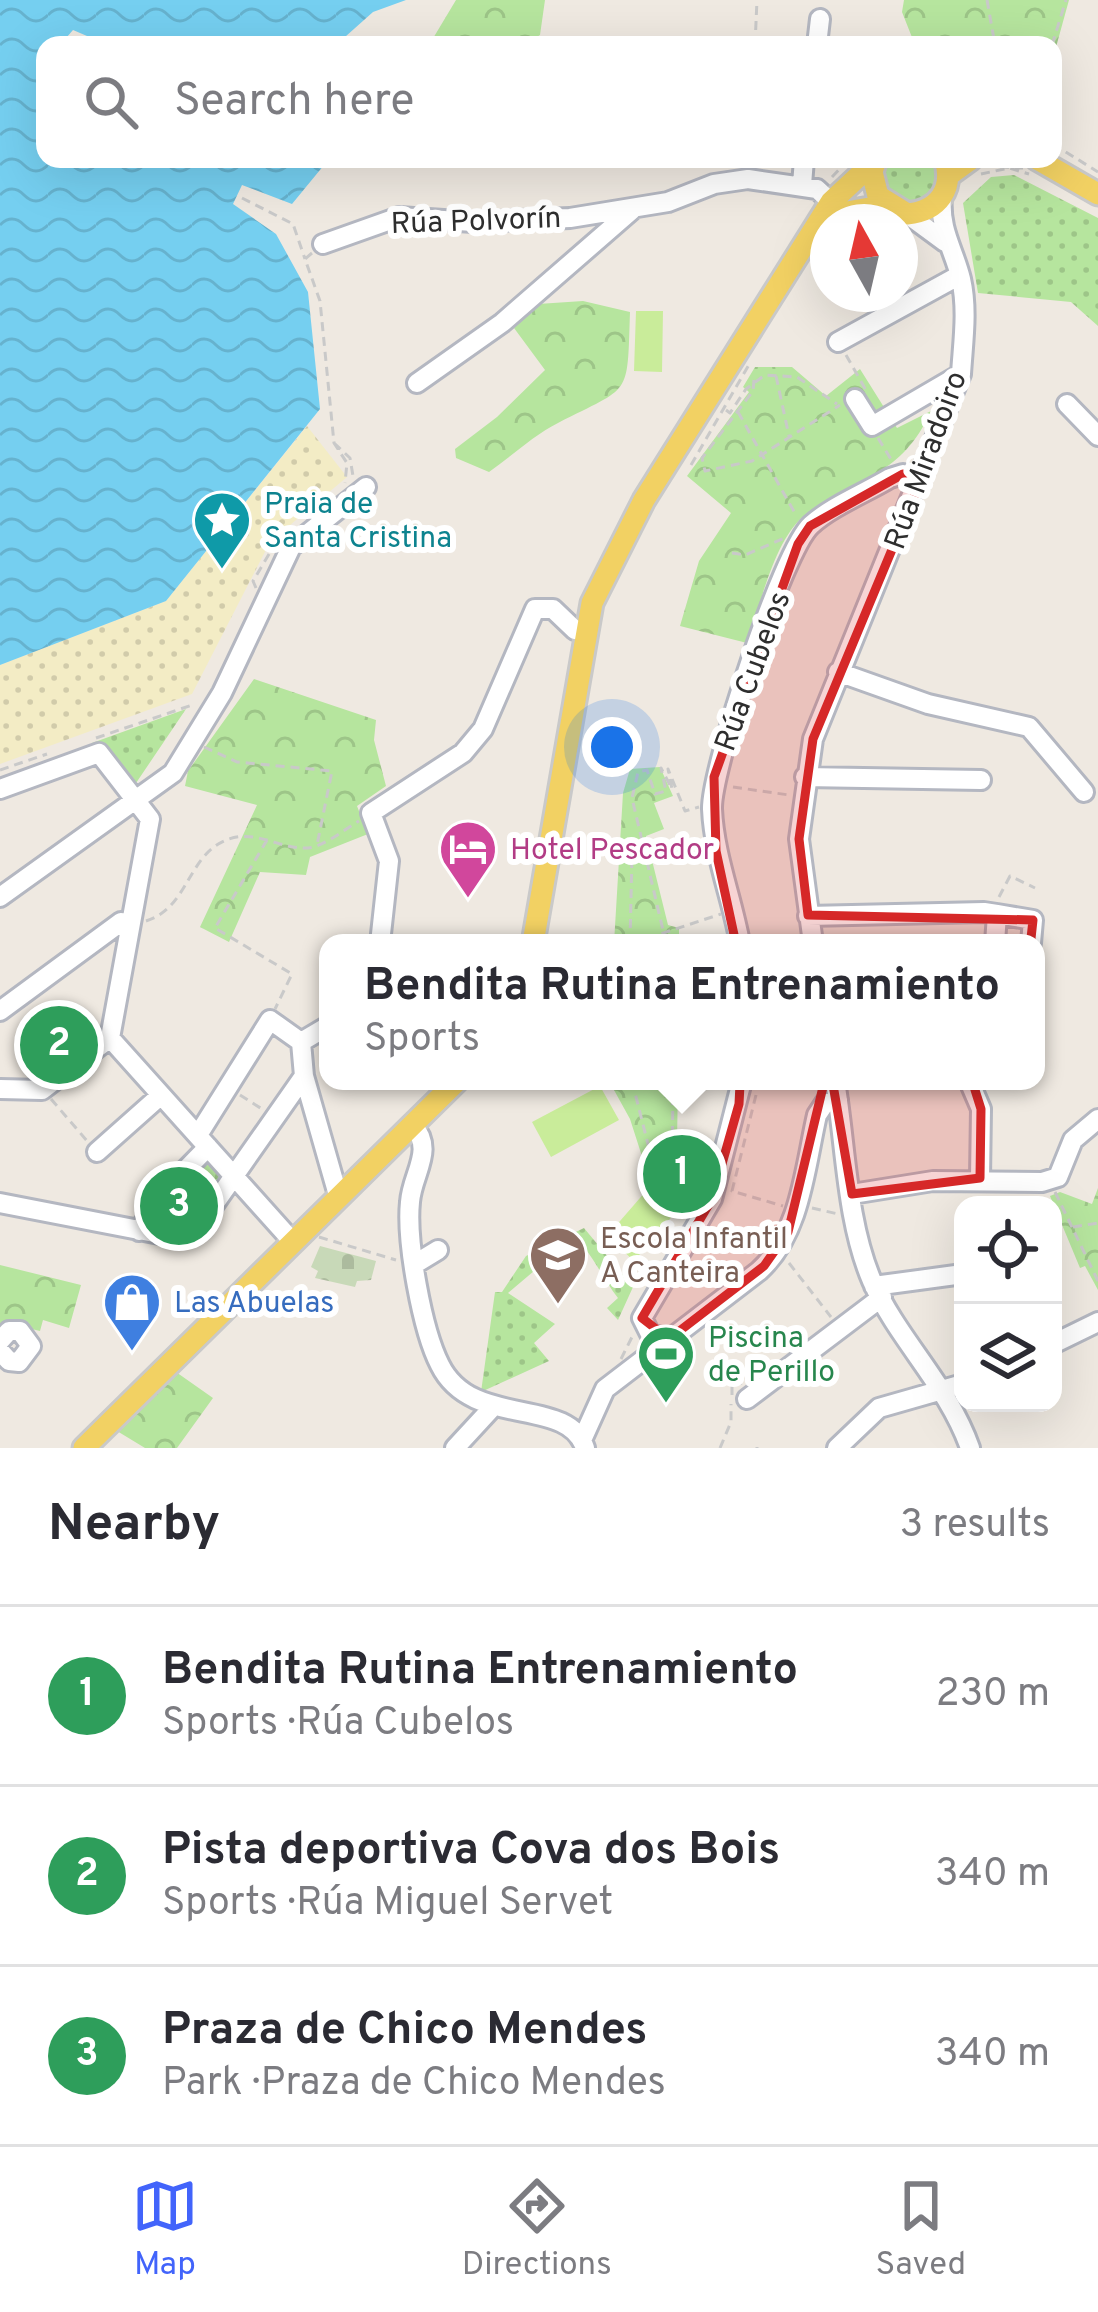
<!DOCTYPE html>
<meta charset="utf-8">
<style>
:root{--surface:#fff;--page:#f7f7f7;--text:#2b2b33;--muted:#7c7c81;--line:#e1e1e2;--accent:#4264fb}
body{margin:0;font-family:Overpass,sans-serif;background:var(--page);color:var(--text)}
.controls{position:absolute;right:36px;bottom:36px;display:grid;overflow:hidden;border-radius:24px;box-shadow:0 12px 48px #0002}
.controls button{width:108px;height:108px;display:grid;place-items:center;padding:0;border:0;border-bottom:3px solid var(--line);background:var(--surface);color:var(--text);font:60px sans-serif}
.compass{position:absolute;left:810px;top:204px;width:108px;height:108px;border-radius:50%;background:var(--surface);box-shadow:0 12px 48px #0002;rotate:352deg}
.you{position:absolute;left:612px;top:747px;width:42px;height:42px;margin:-30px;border:9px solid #fff;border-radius:50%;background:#1a73e8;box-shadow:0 0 0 18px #1a73e833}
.badge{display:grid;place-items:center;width:78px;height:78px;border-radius:50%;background:var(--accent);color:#fff;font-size:39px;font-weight:700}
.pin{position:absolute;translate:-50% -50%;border:6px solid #fff;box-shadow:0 3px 12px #0006}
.popup{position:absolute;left:319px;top:934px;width:726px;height:156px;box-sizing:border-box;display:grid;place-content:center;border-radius:24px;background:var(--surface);filter:drop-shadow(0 3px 9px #0005);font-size:39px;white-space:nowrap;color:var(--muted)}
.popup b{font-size:45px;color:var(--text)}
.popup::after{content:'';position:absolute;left:50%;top:100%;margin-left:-24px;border:24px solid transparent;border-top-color:var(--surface)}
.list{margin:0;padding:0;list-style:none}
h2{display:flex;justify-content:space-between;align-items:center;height:156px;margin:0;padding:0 48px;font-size:51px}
h2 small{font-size:39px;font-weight:400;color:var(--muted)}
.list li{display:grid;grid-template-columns:78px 1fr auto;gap:36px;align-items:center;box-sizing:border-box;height:180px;padding:0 48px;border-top:3px solid var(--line)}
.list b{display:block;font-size:45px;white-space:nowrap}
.list p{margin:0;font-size:39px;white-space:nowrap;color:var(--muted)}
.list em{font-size:39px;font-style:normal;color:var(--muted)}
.icon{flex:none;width:66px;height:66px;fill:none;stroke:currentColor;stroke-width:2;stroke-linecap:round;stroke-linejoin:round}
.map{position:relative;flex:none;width:1098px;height:1448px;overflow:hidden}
.search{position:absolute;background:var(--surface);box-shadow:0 12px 48px #0002;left:36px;right:36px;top:36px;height:132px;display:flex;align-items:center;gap:30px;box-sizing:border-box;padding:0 42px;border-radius:24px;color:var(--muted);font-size:45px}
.sheet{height:696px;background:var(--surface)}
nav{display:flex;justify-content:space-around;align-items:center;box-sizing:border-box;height:168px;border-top:3px solid var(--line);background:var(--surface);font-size:33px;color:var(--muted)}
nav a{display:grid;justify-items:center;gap:6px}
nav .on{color:var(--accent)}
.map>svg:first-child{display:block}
</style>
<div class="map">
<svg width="1098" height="1448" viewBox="0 0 1098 1448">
<defs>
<pattern id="grass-dots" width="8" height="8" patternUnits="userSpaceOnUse" patternTransform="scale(3)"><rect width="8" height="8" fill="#b6e59e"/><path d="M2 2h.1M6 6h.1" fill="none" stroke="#9dc588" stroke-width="1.8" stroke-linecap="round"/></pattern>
<pattern id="forest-crowns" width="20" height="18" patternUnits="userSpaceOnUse" patternTransform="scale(3)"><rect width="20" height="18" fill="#b6e59e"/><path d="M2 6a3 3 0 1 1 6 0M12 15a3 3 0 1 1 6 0" fill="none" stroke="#9dc588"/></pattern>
<pattern id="sand-dots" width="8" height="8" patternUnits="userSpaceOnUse" patternTransform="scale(3)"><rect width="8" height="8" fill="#f3ecc5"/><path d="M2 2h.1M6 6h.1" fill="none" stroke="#d1cbaa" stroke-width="1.8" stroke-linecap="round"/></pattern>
<pattern id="cemetery-stones" width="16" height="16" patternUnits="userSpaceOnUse" patternTransform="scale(3)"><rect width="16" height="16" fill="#c8d9b8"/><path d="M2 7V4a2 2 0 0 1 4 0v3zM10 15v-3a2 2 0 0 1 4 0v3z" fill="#acbb9e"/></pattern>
<pattern id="water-waves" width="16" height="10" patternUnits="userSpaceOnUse" patternTransform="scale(3)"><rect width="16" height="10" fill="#75cff0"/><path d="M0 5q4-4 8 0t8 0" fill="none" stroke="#66b2ce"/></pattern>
</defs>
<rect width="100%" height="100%" fill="#efe9e1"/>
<!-- grass -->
<path fill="url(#grass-dots)" d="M885,159H936V193L911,206L886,194Z
M1014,175L1098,218V326L1071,302L978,293L963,203L991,177Z
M186,709L132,789L93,748L92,743Z
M584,1228L633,1287L618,1320L607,1308L618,1298C604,1280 597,1263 583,1246L546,1271L550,1281L534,1271L508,1293L555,1324L534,1343L549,1361L481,1392L495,1292H502L526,1256Z"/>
<!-- forest -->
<path fill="url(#forest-crowns)" d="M456,0H545L540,35L524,45H429Z
M904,0H1069L1053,58V45H915L902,12Z
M583,301L630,312C627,399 632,385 558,423C534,435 512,456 489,472L456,458L455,449L497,417L545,370L514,328L538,304Z
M755,367H792L826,396L860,369L897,428L931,411C900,480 857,474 805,515C773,541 761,605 747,643L680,626L699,561L731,513L687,476L749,392L743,387Z
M254,679L376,720L374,740L386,786L357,806L368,834L310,857L306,875L260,872L229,942L200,927L257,805L185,786L188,771Z
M660,767L673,796L654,803L664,829L646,836L668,925L679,928V943H614L623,793L630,769Z
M609,1081H678L677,1143L686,1147L676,1189L648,1175L630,1119Z
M200,1154L224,1178L196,1219L175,1233L141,1225Z
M1098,1188V1290L1085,1266L1080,1268L1050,1196L1060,1192L1092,1204Z
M0,1265L81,1285L69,1328L43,1320L40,1331L2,1322L0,1327Z
M176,1372L213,1398L177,1448H145L117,1431Z"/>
<!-- sand -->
<path fill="url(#sand-dots)" d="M307,426L347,477L270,542L192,694L0,764V665L166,601Z"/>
<!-- cemetery -->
<path fill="url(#cemetery-stones)" d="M320,1246L376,1261L371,1280L357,1281L355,1287L315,1278L318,1271L311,1267Z"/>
<!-- pitch -->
<path fill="#c9ec9a" d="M636,311H663L662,372L634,371Z
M77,1008L99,1037L40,1083L18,1053Z
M600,1086L619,1120L551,1157L532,1122Z
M653,1183L681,1206L634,1261L607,1236Z"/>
<!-- water -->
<path fill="url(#water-waves)" d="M0,0H406L373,12L336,45H108L73,30L60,45H45V159H329L292,204L242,185L233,204L276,234L308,292L320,409L166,601L0,665Z"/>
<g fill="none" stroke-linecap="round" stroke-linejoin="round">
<defs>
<path id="minor" d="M817,45L820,19
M802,185L804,159
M907,214L945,242
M323,244L399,217L473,222L570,218L668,202L714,184L748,179L817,189L831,202
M838,342L960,275
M417,383L502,323L632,210
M855,399L872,426L961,374
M1067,404L1098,436
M838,672L928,704L1029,727L1084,792
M805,777L981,780
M0,789L99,753L150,819L110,1038L293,1242
M0,897L173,773L222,693L291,547L366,487
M997,914L1033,920L1031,943
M808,916L984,912L997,914L995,943
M380,943L389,861L371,813L463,753L483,729L535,609H553L575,630L585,631
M740,943C732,898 714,855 712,809C711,769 783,550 811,525C832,506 865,493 890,478L903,474L921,480
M813,943L799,839L813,739L961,374C963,342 968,310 961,279C954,250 939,230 942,197
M0,1011L121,922L129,924
M301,1042L304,1076L338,1195
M301,1042L328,1026
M835,1081C846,1146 846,1220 872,1281C898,1340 948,1385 970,1448
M969,1081L981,1109L980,1178
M0,1089L42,1090L110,1038
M412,1124C436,1150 412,1173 410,1202C406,1241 422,1330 440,1365C472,1430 568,1395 585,1448
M198,1135L270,1020L301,1042
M97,1152L160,1096
M852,1194L933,1181L1042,1182L1058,1177L1073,1140L1098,1119
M0,1203L175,1237L201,1223L304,1076
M139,1231L163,1193L208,1147
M415,1264L438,1250
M874,1286L963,1274
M669,1339L650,1334L642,1318L712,1199L742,1081
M0,1341L9,1331H20L31,1346L19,1362L9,1361L0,1351
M1053,1344L1098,1322
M747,1399L882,1297
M582,1440L605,1389L759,1271C801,1233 805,1167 817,1115L825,1103L838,1100
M455,1448L491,1409
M837,1448L879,1408L963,1384"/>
<path id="major" d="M876,159L872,172L878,196L907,214C939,211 954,189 945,159
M1037,159L1098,194
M949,175L971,159
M825,216L886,205
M533,943L592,603L644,500L831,202L876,160
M84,1448L457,1081"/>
</defs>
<!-- minor casing -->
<use href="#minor" stroke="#b4b7c1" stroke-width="24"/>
<!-- major casing -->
<use href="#major" stroke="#c9c9c9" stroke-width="27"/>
<!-- path -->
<path stroke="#c9c9c9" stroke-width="3" stroke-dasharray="9 6" stroke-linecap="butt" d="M987,0L995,45
M755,45L757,0
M1052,45L1066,0
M1053,144L1098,172
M985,166L1023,168
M981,174L1009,168L1029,174
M832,177L849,159
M242,198L293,224L305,259
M312,253L305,259L320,301L334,443L347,463L345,483
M846,355L867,392
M776,376L789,436
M754,380L753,391L702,458L705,471L752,461L840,405
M726,410L730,413L746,389L765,375L797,377L837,404
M738,412L796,515
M878,438L892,461
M334,443L350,458L353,476
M691,465L750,363
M732,553L745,555L787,537
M256,588L253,581L278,539
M96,738L195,704
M204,747L237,762L332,771L317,845
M0,770L47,754
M733,787L789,795
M267,840L215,928L292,974L275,1009
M999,897L1010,876L1035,888
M146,921C188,908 187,858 224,841C254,827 280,850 308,848C325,846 345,829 359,821
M630,943L632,853L643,850
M633,943L721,914
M666,943L632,798L638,772L647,770L655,794L666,791L661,768L672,789L668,769L685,811L699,807
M632,1081L655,1172L699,1193
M240,1095L262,1109
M756,1095L732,1191L783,1206
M51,1099L88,1142
M672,1180L673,1081
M1055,1192L1098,1281
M173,1202L189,1214
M812,1208L838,1214
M1073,1227L1098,1223
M319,1237L396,1260
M789,1263L831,1317
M621,1359L633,1335
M732,1395V1385L742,1383
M720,1448L731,1422V1404
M757,1448V1447"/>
<!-- minor -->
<use href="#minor" stroke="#fff" stroke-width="18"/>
<!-- major -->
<use href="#major" stroke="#f2d163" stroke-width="21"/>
</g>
<!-- marked area -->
<path fill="#d62828" fill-opacity="0.2" stroke="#d62828" stroke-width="9" stroke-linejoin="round" d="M903,474L921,480L813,739L799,839L808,915L1033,920L1026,984L1015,1001L990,994L964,1055L981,1109L980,1178L852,1194L829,1062L788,1232L764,1266L669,1339L642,1318L712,1199L739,1104L745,986L716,851L714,777L798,544L810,526Z"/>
<!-- icons -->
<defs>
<symbol id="sight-pin" viewBox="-11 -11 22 30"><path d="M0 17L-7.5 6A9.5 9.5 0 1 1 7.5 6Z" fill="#0f9aa8" stroke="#fff"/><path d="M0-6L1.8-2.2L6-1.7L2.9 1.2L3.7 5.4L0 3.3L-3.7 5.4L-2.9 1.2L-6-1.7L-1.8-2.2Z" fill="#fff"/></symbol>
<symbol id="hotel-pin" viewBox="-11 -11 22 30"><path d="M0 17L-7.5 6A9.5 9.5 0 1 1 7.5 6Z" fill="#d1479c" stroke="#fff"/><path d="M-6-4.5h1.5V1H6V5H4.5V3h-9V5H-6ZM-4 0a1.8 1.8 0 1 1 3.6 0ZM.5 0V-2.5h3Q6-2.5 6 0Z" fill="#fff"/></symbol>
<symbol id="school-pin" viewBox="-11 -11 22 30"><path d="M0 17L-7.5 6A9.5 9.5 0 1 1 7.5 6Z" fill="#8d6e63" stroke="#fff"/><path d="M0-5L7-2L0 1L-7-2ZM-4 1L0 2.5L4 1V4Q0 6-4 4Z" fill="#fff"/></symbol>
<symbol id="shop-pin" viewBox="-11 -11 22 30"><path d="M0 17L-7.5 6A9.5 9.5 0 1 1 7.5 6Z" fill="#3f7fe0" stroke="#fff"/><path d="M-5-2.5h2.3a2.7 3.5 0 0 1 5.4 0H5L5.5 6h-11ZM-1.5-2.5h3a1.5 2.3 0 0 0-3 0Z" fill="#fff"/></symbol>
<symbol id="stadium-pin" viewBox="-11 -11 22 30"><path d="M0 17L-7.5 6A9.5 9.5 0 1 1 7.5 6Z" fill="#2e9e5b" stroke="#fff"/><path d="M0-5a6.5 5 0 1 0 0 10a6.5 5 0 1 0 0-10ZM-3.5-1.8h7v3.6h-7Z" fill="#fff"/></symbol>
</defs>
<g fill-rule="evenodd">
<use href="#sight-pin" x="189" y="487" width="66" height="90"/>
<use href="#hotel-pin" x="435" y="816" width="66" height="90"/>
<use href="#school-pin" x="525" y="1222" width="66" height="90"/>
<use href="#shop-pin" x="99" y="1269" width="66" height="90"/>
<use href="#stadium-pin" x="633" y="1321" width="66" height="90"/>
</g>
<g text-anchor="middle" stroke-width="12" stroke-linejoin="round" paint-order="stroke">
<!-- street labels -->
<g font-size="30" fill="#2e2e2e" stroke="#fff">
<text transform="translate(476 220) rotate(-2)" y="10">Rúa Polvorín</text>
<text transform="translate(925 460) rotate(-70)" y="10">Rúa Miradoiro</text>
<text transform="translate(752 671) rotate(-70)" y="10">Rúa Cubelos</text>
</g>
<!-- culture labels -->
<g font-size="30" fill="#0d838f" stroke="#fff" text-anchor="start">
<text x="264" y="513">Praia de<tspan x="264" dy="34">Santa Cristina</tspan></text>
</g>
<!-- hotel labels -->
<g font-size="30" fill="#b23c85" stroke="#fff" text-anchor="start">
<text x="510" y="859">Hotel Pescador</text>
</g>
<!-- education labels -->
<g font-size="30" fill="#785e54" stroke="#fff" text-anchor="start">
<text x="600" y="1248">Escola Infantil<tspan x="600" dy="34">A Canteira</tspan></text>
</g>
<!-- shop labels -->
<g font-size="30" fill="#366cbe" stroke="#fff" text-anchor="start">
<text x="174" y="1312">Las Abuelas</text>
</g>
<!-- leisure labels -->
<g font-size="30" fill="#27864d" stroke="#fff" text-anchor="start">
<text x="708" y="1347">Piscina<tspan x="708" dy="34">de Perillo</tspan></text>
</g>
</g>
</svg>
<div class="controls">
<button><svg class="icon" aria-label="locate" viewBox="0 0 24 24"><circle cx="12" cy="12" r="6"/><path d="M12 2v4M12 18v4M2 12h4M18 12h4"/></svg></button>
<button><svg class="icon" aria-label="layers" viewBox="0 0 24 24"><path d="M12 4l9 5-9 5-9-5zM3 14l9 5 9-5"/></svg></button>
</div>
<svg class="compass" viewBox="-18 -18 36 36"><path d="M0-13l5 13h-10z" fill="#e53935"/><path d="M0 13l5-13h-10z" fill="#7c7c81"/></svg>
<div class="you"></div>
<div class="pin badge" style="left:682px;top:1174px;background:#2e9e5b">1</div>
<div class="popup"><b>Bendita Rutina Entrenamiento</b>Sports</div>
<div class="pin badge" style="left:59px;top:1045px;background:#2e9e5b">2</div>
<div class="pin badge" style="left:179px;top:1206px;background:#2e9e5b">3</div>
<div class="search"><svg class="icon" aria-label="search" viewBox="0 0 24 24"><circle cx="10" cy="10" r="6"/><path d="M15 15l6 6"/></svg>Search here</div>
</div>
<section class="sheet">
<h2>Nearby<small>3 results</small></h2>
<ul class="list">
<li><span class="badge" style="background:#2e9e5b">1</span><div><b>Bendita Rutina Entrenamiento</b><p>Sports · Rúa Cubelos</p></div><em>230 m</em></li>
<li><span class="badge" style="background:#2e9e5b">2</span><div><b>Pista deportiva Cova dos Bois</b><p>Sports · Rúa Miguel Servet</p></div><em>340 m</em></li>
<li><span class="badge" style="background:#2e9e5b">3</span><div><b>Praza de Chico Mendes</b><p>Park · Praza de Chico Mendes</p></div><em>340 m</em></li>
</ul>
</section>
<nav>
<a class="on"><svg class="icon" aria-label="map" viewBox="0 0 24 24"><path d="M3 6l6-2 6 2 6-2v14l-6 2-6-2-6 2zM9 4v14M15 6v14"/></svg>Map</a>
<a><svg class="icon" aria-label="directions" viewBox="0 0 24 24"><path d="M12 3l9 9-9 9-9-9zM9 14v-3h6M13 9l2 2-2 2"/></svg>Directions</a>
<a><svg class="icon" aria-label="saved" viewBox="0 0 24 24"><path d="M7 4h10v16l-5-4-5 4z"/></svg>Saved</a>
</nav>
